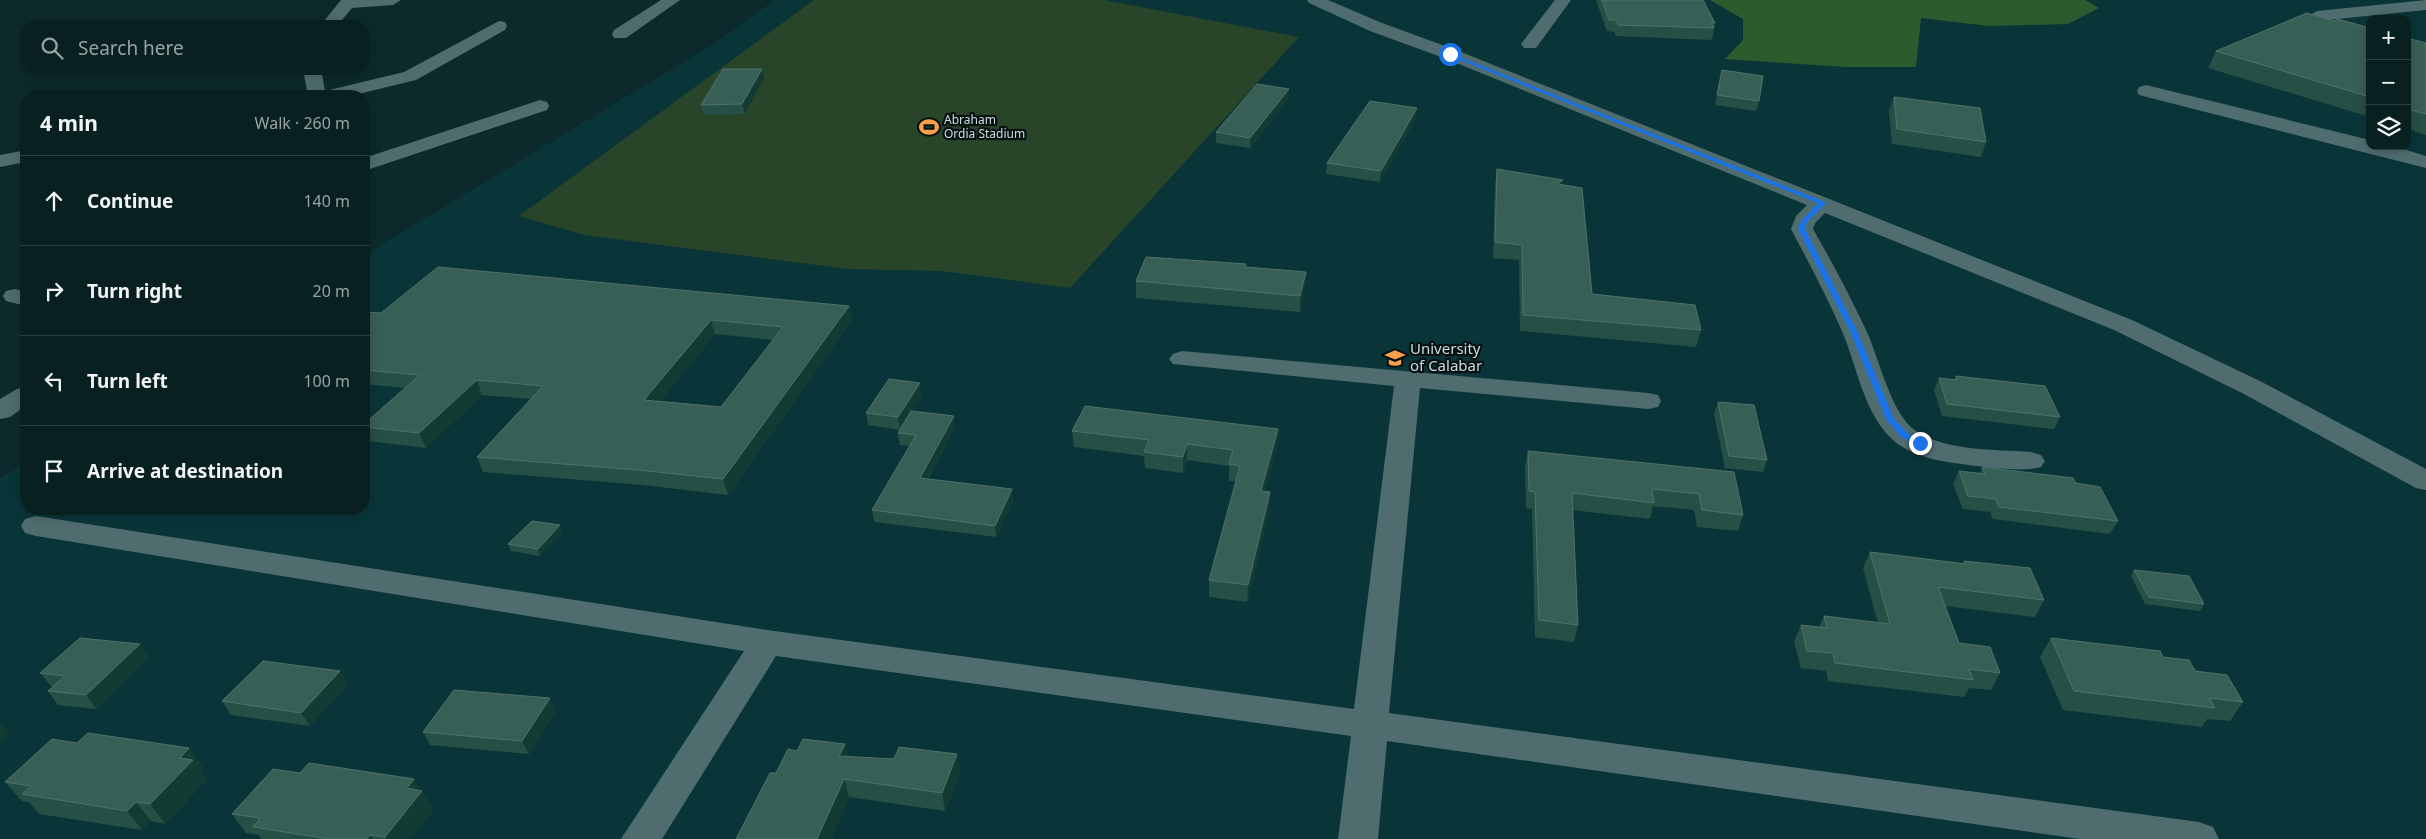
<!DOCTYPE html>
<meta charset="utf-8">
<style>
:root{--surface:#092021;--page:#172d2e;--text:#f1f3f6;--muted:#99a3a5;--line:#293e3f}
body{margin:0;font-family:"Noto Sans",sans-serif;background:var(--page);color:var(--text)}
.controls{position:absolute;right:15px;top:15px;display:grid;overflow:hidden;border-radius:10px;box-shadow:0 2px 12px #0003}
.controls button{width:45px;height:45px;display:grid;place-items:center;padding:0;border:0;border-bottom:1px solid var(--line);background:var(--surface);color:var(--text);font:25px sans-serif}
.stop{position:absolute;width:15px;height:15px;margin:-11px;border:4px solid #1a73e8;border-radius:50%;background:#fff}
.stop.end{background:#1a73e8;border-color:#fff;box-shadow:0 1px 5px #0008}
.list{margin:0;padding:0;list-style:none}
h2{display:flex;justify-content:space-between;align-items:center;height:65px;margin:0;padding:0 20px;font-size:21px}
h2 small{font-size:16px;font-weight:400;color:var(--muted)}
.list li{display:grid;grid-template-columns:32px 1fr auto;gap:15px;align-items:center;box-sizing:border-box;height:90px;padding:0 20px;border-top:1px solid var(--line)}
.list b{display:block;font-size:19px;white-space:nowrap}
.list em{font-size:16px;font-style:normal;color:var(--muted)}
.icon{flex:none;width:28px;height:28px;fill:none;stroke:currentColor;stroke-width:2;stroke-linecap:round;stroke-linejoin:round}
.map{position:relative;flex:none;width:2426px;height:839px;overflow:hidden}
.search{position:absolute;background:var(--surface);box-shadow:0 2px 12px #0003;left:20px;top:20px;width:350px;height:55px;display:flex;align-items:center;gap:12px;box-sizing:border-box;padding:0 18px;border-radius:20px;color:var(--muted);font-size:19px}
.panel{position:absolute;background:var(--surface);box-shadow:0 2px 12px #0003;left:20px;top:90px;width:350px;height:425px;border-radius:20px}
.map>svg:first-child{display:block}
</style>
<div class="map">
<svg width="2426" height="839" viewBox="0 0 2426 839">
<rect width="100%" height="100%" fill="#0c2a2c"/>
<!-- built -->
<path fill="#0a3538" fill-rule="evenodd" d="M775,0H2426V839H0V478L26,462V509H364V255L712,45ZM2370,19H2407V146H2370Z"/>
<!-- green -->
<path fill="#284429" d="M814,0H1104L1299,37L1070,288L942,271L848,269L584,235L519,216Z"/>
<!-- forest -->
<path fill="#2c5b2e" d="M1710,0H2085L2099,8L2068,24L1989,26L1921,18L1916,67H1846L1725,59L1743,40V19Z"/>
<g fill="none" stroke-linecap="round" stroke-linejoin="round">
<!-- street -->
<path fill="#4f6d6f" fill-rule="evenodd" d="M341,0H401L393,5L352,8L337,26H320Z
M661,0H680L626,38H614L612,34L614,30Z
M1307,0H1328L1382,23L1456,50L2132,320L2260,381L2426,469V490L2416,488L2242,393L2114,330L1825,213L1815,223L1813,229C1832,262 1850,296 1866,330C1879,357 1891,415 1916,431C1949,452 1993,449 2031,452L2041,455L2045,461L2041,467C2021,472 1997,468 1977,466C1951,463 1915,459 1894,441C1864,415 1857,366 1842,331C1827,297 1809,263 1791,229L1796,216L1807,205L1444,58L1370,31L1309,3Z
M1555,0H1571L1536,48H1524L1521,44Z
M2426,0V10L2317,21L2309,16L2317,11Z
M499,21L505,22L507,26L505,30L416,80L350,96H308L303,69H321L325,91L404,72Z
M2146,85L2370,140V146H2393L2426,156V168L2139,95L2137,91L2139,87Z
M540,100L547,102L549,106L547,110L364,171V158Z
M26,150V162L0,167V155Z
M15,289L26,292V306L6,301L3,296L6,291Z
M1182,351L1648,393L1658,395L1661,401L1658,407L1648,409L1420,388L1389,713L2199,822L2213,827L2219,839H2080L1387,741L1378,839H1338L1351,736L776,656L662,839H621L744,651L36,536L25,533L21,526L25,519L36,516L767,630L1354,709L1394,386L1173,364L1169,359L1173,354Z
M26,387V406L10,417L0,419V399L17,389Z"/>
</g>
<!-- wall -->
<path fill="#265045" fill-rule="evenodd" d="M1596,0H1703L1715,23L1713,35L1711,40L1616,36L1614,32L1607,31Z
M2370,28V117L2208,68L2216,51Z
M2407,38L2426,43V135L2407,129Z
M762,69L764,78L745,114L704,115L701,105Z
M1722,70L1759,101L1756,111L1715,105Z
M1894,97L1986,142L1981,157L1892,144L1889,111Z
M1288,99L1250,148L1216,143V132Z
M1417,108L1416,118L1380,182L1326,174L1327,163Z
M1497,169L1562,185L1592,294L1701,330L1696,347L1520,331L1519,260L1493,258L1495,184Z
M1246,267L1306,272L1305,288L1300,312L1136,298V281Z
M849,306L852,320L728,495L643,485L483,472L477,457L531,399L482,395L426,448L368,441L364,432V424L405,388L364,384V313H381ZM715,334L773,340L721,407L660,401Z
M1956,376L2060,417L2054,429L1942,416L1934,390L1939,378L1954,380Z
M922,396L912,411L955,427L928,479L1013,501L996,537L874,522L872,510L910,446L900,445L898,433L900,430L868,425L866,413Z
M1718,402L1767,460L1763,472L1725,468L1714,414Z
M1278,429L1277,445L1265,492L1270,509L1247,602L1209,597V580L1236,481H1229V466L1187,460L1183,473L1145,468L1144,456L1074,447L1072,431Z
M1528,451L1734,472L1743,515L1738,531L1697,527L1694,510L1653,506L1650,519L1572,510L1578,625L1574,642L1535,637L1532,509L1526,508L1525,467Z
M1982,467L2076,483L2118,521L2110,534L1993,519L1990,512L1963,509L1953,484L1959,471L1980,473Z
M562,532L540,556L511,551L508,544Z
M1870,552L1963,563L1964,561L2044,600L2035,617L1945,606L1959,643L2000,673L1991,690L1969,688L1964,697L1828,681L1826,671L1801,668L1794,642L1801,625L1819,627L1824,616L1878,623L1863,568Z
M2134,570L2204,604L2200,611L2145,604L2131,576Z
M2051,638L2163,657L2195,671L2243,702L2230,721L2207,719L2202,727L2063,710L2040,657Z
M149,657L96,709L58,705L48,691L53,687L51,686L40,673Z
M340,671L348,684L310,726L231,715L222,701Z
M556,711L529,754L430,745L423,732Z
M845,744L848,757L894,759L957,754L960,773L945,811L849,797L831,839H736L776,773L797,751Z
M203,767L200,770L207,779L165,824L151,821L142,830L39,814L29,802L22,801L5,782Z
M300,773L414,779L433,810L410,839H261L259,835L246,833L232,814Z"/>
<!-- shaded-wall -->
<path fill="#143a34" d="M762,69L764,78L745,114L742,104Z
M1289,89L1288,99L1250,148V138Z
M1417,108L1416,118L1380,182L1381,171Z
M1306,272L1305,288L1300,312V296Z
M849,306L852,320L728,495L723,479Z
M711,320L715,334L649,415L644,400Z
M477,380L482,395L426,448L419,433Z
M920,383L922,396L900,430L898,417Z
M954,416L955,427L922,489L920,478Z
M1278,429L1277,445L1261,507V491Z
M1187,444V460L1183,473V457Z
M1012,489L1013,501L996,537L995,526Z
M1270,492V509L1247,602L1248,585Z
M560,525L562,532L540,556L538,549Z
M140,644L149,657L96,709L86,695Z
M340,671L348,684L310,726L301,713Z
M550,698L556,711L529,754L522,741Z
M0,723L10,734L0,743Z
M845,744L850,762L839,756Z
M189,748L203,767L200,770L207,779L165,824L150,804L180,758Z
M957,754L960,773L945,811L942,793Z
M414,779L433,810L410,839H386L385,837L407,788Z
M844,779L849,797L831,839H817Z
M136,802L151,821L142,830L127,811Z
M370,835L373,839H367Z"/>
<!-- building -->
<path fill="#385f56" stroke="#4f736b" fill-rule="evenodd" d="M1602,0H1703L1715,23H1711L1714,28L1618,25L1616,20H1609Z
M2307,13L2334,21L2338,19L2370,28V97L2216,51Z
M2407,38L2426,43V114L2407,109Z
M723,69H762L742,104L701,105Z
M1722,70L1763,76L1759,101L1717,95Z
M1257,84L1289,89L1250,138L1216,132Z
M1894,97L1980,108L1986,142L1897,129Z
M1370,101L1417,108L1381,171L1327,163Z
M1497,169L1563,180L1558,184L1582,188L1592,294L1695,305L1701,330L1523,315L1522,245L1495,242Z
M1146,257L1246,264L1245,267L1306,272L1300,296L1136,281Z
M438,267L849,306L723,479L638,470L477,457L543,386L477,380L419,433L364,427V424L420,375L364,370V313L365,312L381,313ZM711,320L783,327L721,407L644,400Z
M1956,376L2045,386L2060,417L1947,404L1939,378L1957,380Z
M889,379L920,383L898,417L866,413Z
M1718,402L1754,405L1767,460L1729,456Z
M1085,406L1278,429L1261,491L1270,492L1248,585L1209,580L1240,466L1229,464L1233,450L1187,444L1183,457L1144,452L1149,440L1072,431Z
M911,411L954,416L920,478L1012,489L995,526L872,510L916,435L898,433Z
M1528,451L1734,472L1743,515L1702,510L1699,494L1652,489L1654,503L1572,493L1578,625L1539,620L1535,492L1529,491Z
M1982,467L2073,478L2076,483L2100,487L2118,521L1999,507L1996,499L1968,496L1959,471L1985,474Z
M532,521L560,525L538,549L508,544Z
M1870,552L1965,564L1964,561L2030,568L2044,600L1938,587L1959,643L1990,647L2000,673L1969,669L1973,680L1835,663L1833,653L1807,651L1801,625L1827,628L1824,616L1890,624Z
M2134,570L2189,576L2204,604L2149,597Z
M80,638L140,644L86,695L48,691L65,676L40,673Z
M2051,638L2160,651L2163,657L2189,660L2195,671L2227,675L2243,702L2209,698L2215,708L2074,691Z
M263,661L340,671L301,713L222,701Z
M454,690L550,698L522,741L423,732Z
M88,733L189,748L180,758L193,760L150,804L136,802L127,811L22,794L31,786L5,782L52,739L77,743Z
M803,739L845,744L839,756L894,759L899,747L957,754L942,793L844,779L817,839H736L770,773H776L788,749L797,751Z
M309,763L414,779L407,788L422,791L385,837L370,835L367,839H329L253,827L260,818L232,814L273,769L300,773Z"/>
<!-- route -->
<path fill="#1a73e8" d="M1450,53L1825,202V204L1807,222L1805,229L1857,331L1894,419L1907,433L1922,441V445H1917L1901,437L1886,419L1850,331L1798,229L1802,220L1818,203L1448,55Z"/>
<!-- icons -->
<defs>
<symbol id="stadium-bare" viewBox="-9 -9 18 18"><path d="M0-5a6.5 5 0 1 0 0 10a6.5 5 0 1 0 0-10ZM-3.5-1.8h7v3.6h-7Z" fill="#f9a04c" stroke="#051011" stroke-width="2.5" paint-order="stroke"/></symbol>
<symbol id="university-bare" viewBox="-9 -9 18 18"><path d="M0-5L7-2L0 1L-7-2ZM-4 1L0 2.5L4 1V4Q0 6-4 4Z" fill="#f9a04c" stroke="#051011" stroke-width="2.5" paint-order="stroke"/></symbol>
</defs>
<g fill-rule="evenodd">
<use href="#stadium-bare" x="915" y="113" width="28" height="28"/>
<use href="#university-bare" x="1381" y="344" width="28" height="28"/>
</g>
<g text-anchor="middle" stroke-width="4.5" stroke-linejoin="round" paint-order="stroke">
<!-- far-poi labels -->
<g font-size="12" fill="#cdddde" stroke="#051011" text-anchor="start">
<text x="944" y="124">Abraham<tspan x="944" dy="14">Ordia Stadium</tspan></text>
</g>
<!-- poi labels -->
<g font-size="15" fill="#cdddde" stroke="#051011" text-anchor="start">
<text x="1410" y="354">University<tspan x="1410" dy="17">of Calabar</tspan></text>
</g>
</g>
</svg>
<div class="controls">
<button>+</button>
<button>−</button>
<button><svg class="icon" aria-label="layers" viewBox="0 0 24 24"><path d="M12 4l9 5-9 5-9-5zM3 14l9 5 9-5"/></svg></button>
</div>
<div class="stop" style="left:1450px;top:54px"></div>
<div class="stop end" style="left:1920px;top:443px"></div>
<div class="search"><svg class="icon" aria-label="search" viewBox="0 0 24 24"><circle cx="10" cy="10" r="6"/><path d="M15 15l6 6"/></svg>Search here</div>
<section class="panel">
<h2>4 min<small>Walk · 260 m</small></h2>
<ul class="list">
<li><svg class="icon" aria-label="ahead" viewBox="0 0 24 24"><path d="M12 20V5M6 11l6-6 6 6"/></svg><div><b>Continue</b></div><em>140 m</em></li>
<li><svg class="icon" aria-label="right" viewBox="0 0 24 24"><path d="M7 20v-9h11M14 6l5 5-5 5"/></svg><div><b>Turn right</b></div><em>20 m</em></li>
<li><svg class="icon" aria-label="left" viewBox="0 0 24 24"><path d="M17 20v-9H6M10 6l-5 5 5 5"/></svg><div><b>Turn left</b></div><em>100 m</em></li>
<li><svg class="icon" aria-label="arrive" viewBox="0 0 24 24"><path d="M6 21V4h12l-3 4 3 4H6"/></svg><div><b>Arrive at destination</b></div></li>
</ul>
</section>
</div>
